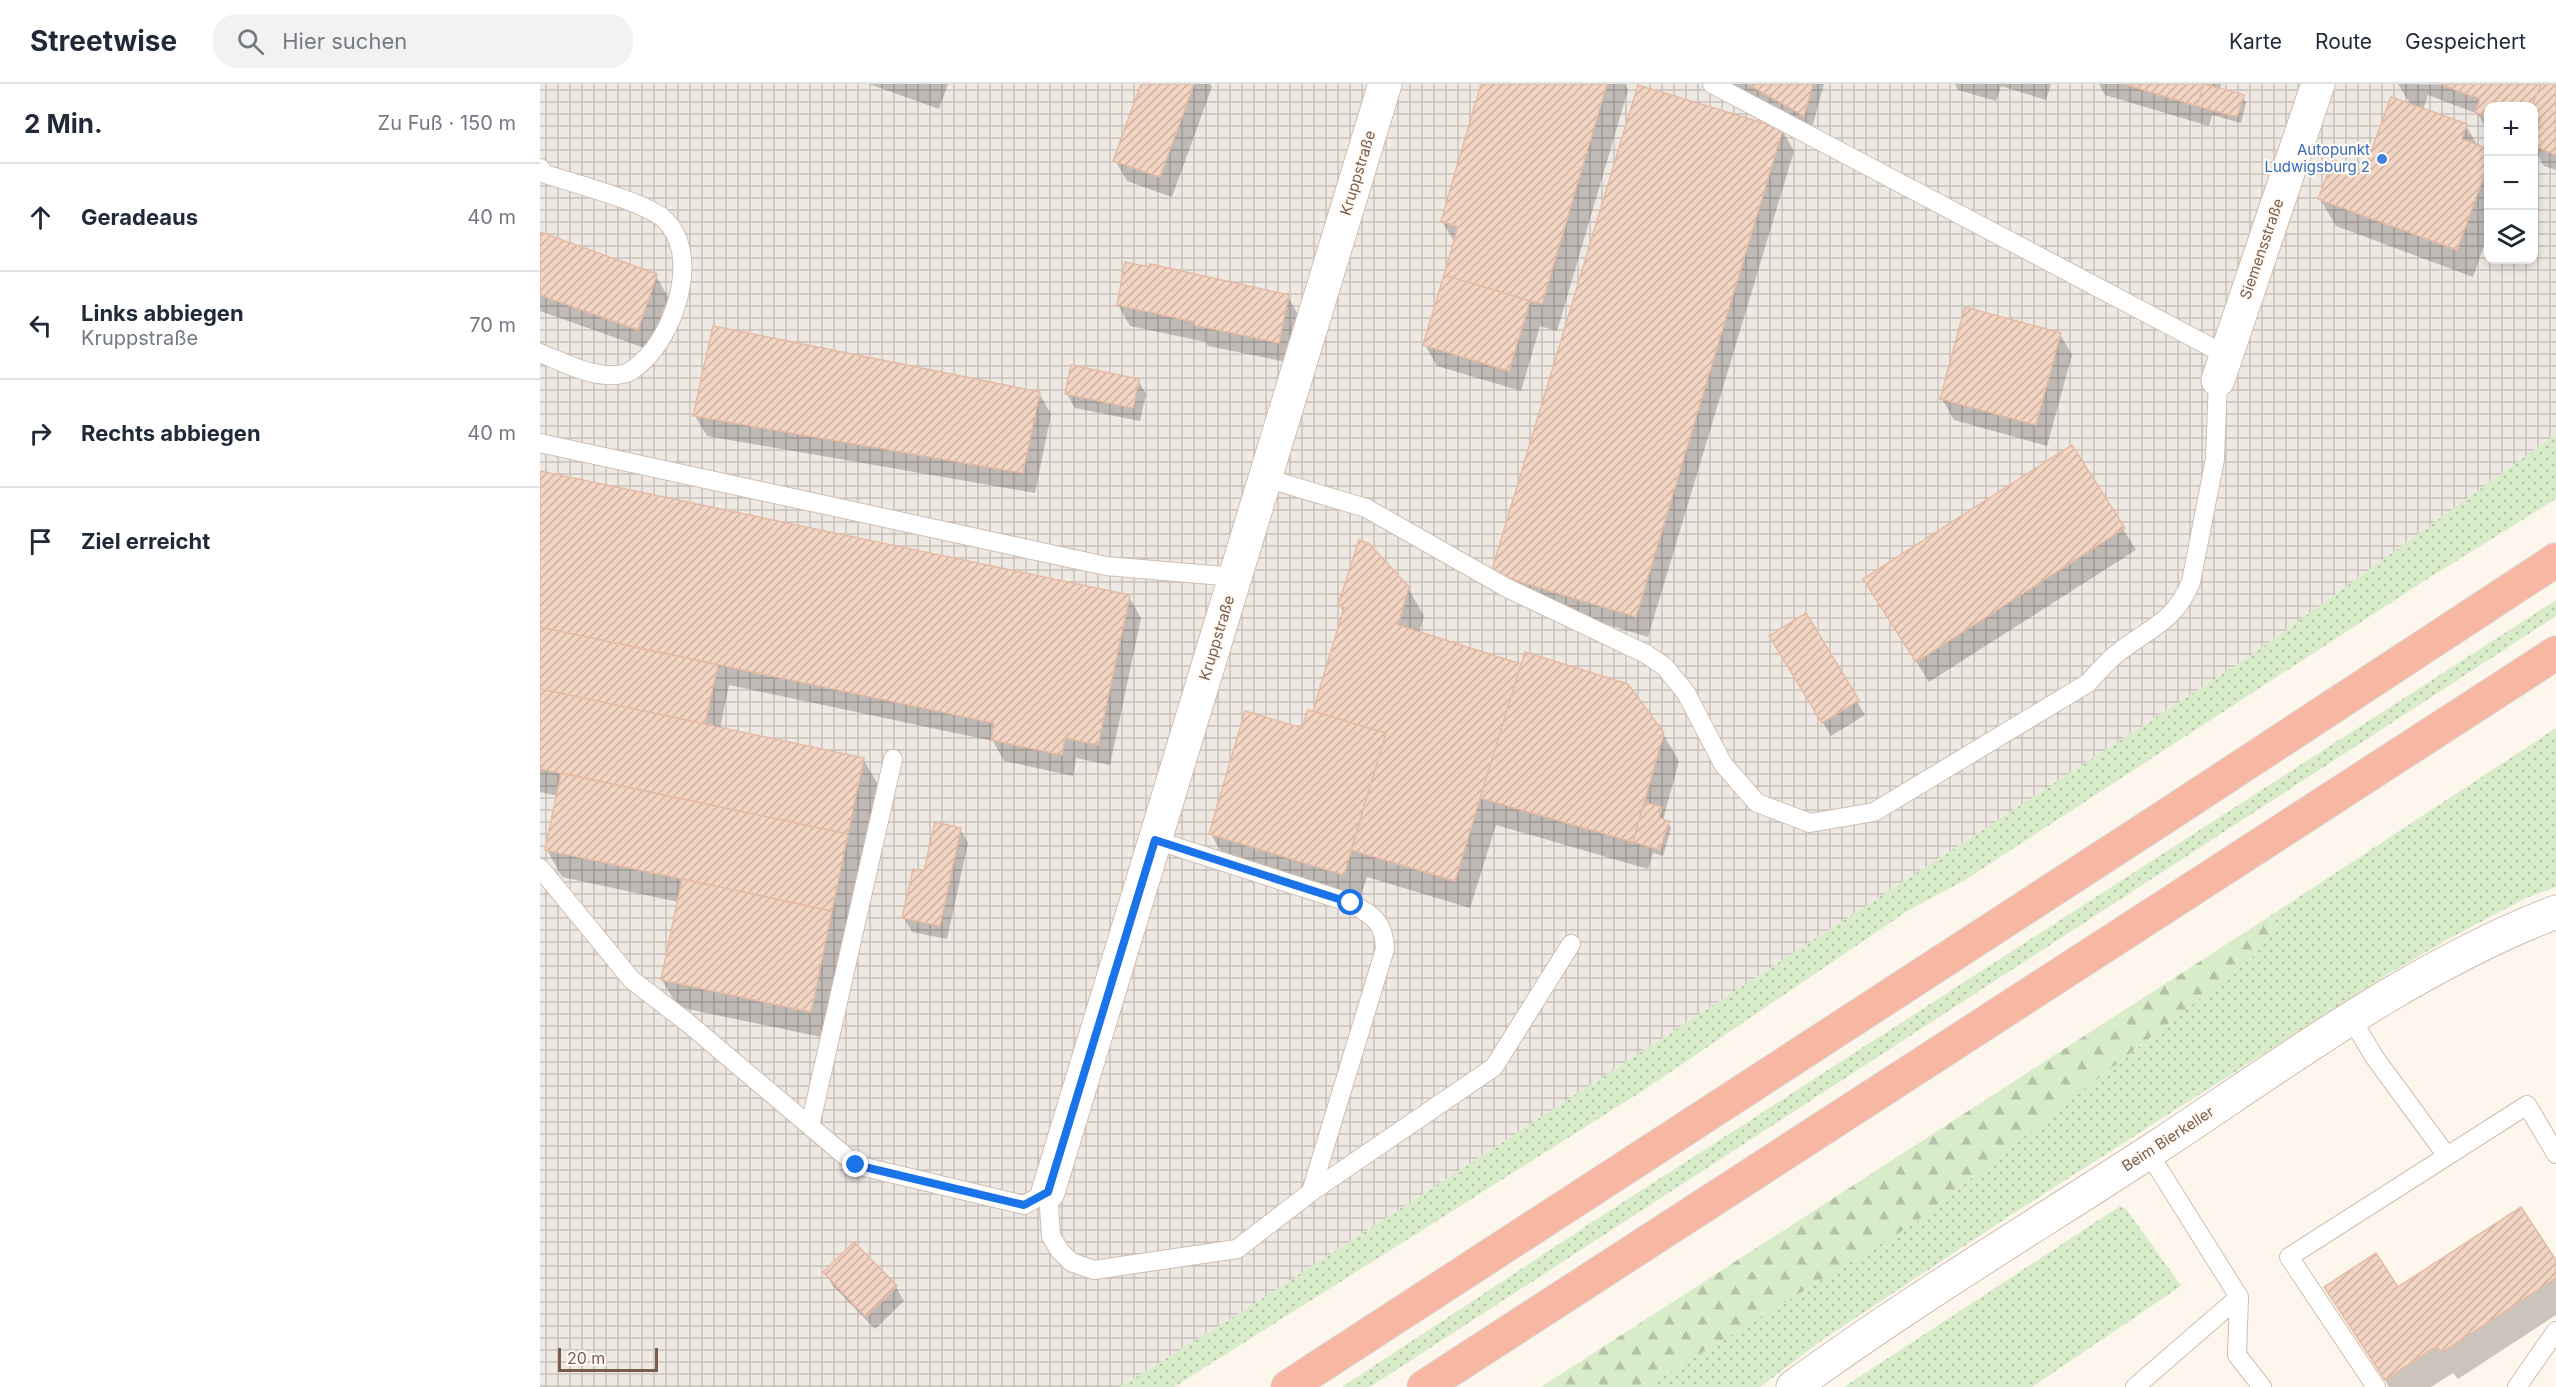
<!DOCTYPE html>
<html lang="de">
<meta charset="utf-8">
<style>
:root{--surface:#fff;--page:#f2f2f3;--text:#1f2937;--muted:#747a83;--line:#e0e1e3}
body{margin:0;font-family:Inter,sans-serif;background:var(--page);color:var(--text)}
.controls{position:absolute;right:18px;top:18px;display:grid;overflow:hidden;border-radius:12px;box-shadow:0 3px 9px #0003}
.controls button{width:54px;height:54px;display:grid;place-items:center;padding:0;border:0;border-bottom:2px solid var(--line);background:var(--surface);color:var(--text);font:30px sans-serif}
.scale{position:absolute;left:18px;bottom:15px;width:100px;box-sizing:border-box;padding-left:6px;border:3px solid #7a5c4d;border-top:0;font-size:16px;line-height:21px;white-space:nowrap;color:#7a5c4d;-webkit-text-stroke:4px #fffaf3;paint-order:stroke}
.stop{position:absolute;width:18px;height:18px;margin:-14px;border:4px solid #1a73e8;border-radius:50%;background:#fff}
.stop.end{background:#1a73e8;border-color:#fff;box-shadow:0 2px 6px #0008}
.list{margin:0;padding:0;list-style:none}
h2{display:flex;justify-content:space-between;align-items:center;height:78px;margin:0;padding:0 24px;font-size:26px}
h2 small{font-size:20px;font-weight:400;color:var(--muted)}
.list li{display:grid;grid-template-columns:39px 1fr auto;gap:18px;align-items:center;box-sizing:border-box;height:108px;padding:0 24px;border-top:2px solid var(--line)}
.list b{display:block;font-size:22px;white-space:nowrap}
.list p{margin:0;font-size:20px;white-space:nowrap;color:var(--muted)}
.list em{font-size:20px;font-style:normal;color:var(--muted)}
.icon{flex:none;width:33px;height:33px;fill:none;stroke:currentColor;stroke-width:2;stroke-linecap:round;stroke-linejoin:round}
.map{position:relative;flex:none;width:2016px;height:1303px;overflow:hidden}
header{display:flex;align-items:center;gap:36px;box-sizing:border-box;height:84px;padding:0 30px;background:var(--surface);border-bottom:2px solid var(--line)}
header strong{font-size:28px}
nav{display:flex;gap:33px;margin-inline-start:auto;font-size:21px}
.search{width:420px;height:54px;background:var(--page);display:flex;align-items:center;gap:15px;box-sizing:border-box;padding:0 21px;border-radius:24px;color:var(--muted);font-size:22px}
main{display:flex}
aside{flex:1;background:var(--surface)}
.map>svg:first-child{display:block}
</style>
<header>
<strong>Streetwise</strong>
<div class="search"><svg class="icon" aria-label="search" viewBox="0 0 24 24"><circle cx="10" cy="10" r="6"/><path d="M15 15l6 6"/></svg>Hier suchen</div>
<nav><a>Karte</a><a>Route</a><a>Gespeichert</a></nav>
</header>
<main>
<aside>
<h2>2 Min.<small>Zu Fuß · 150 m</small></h2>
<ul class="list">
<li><svg class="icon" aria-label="ahead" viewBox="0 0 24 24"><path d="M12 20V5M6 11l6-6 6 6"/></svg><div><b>Geradeaus</b></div><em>40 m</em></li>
<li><svg class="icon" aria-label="left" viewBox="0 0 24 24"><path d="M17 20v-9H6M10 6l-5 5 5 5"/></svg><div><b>Links abbiegen</b><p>Kruppstraße</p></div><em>70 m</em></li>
<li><svg class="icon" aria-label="right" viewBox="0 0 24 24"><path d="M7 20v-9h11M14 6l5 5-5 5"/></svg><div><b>Rechts abbiegen</b></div><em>40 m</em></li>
<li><svg class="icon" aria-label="arrive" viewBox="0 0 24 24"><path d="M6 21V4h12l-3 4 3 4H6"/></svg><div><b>Ziel erreicht</b></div></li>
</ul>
</aside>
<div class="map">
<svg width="2016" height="1303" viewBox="0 0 2016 1303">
<defs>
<pattern id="industrial-grid" width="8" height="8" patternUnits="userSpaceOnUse" patternTransform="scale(1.5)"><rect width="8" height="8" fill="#efe9e4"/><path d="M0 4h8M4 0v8" fill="none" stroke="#c7c0bb"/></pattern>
<pattern id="grass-dots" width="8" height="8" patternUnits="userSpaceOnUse" patternTransform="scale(1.5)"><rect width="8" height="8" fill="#d8ecc9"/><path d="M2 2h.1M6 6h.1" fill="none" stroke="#b4c2a5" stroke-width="1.8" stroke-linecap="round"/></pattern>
<pattern id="forest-firs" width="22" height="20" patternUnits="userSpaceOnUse" patternTransform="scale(1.5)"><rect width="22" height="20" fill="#d8ecc9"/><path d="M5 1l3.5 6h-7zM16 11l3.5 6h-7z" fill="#b4c2a5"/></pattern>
<pattern id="building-hatch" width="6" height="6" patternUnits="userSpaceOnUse" patternTransform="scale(1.5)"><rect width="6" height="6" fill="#f3d5c3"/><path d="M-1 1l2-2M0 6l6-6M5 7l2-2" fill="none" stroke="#cab0a1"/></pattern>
</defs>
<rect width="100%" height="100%" fill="#fdf6ec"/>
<!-- industrial -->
<path fill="url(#industrial-grid)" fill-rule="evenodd" d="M0,0H2016V350L1710,572L703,1227L580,1303H0ZM1948,22H1994V176H1948Z"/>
<!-- grass -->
<path fill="url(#grass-dots)" d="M2016,350V415L1884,497L1425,796L1369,826L1104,1006L634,1303H580L703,1227L1710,572Z
M2016,516V532L830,1303H802L1054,1137Z
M2016,644V803L1986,814L1914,852L1848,890L1471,1131L1281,1257L1220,1303H1105L1372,1141L1715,871L1733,848L1730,832Z
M1580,1122L1587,1126L1641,1202L1492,1303H1304Z"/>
<!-- forest -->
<path fill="url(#forest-firs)" d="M1730,832L1733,848L1715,871L1372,1141L1105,1303H1001Z"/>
<!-- shadow -->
<path fill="#0003" d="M329,0H408L399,25Z
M602,0H670L672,3L632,113L587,97L575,76Z
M943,0H1085L1088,6L1017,247L1000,242L981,307L897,282L885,261L915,159L902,137Z
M1193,0H1284L1272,44Z
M1415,0H1511L1506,16L1461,2L1456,17L1418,6Z
M1559,0H1681L1680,6L1703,13L1706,19L1701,39L1672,31L1669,42L1565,11Z
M1858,0L2016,2V86L2004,82L1994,64L1996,49L1994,48V22H1948V48L1938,30L1888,11L1883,26L1926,42L1938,62L1948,66V150L1933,193L1796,142L1780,115L1825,89L1871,21Z
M1242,46L1254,67L1108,553L965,510L953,489Z
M0,150L116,192L128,213L110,266L0,227Z
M748,213L760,234L751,279L668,262L666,258L590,242L578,221Z
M1520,250L1532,271L1507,362L1414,336L1402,315Z
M598,296L606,310L600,337L535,324L527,310Z
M499,309L511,330L495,409L167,352L155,332Z
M1532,363L1596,466L1389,598L1337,516Z
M0,388L589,513L601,534L570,681L536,674L533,692L464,677L453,657L189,601L180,645L323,675L339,702L286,954L138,923L122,896L138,818L22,793L7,766L18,712L0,708Z
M868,504L884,532L879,549L982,581L1123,650L1139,677L1123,736L1128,738L1131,744L1123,772L1113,769L1108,785L956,741L930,824L827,793L819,818L686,777L671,750L763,646L774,629L804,529L799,521Z
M1265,531L1325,631L1291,652L1238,566Z
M420,745L428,759L407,855L372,848L364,834L385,789Z
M314,1160L356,1203L364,1217L335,1245L293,1202L285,1188Z
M2016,1178V1231L1918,1295L1913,1289L1891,1303H1849L1786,1204L1857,1205Z"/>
<!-- building -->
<path fill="url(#building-hatch)" stroke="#e6bba3" stroke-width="1.5" d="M601,0H654L620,93L573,77Z
M941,0H1067L1002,220L904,191L918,143L901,137Z
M1208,0H1273L1264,32Z
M1584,0H1664L1657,22Z
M1664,0L1704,11L1697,33L1657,22Z
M1900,0H2001L1992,22H1968L1954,17L1952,22H1948V33L1935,28L1940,15Z
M2001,0H2016V71L1994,62V52L2000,35L1994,32L1992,22Z
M1098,1L1243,45L1096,533L951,489Z
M1851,13L1927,40L1922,55L1948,65V81L1917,166L1778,115L1793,76L1824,87Z
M0,148L117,190L98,246L0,211Z
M585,178L609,183L610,180L749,211L739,259L654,241L655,238L577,221Z
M904,191L990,217L969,287L883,261Z
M1425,223L1521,249L1496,341L1400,315Z
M173,242L500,308L483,389L153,332Z
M531,281L599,295L593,324L525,310Z
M1532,361L1585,444L1376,578L1323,495Z
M0,387L590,511L558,661L525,654L522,671L451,656L454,639L0,543Z
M819,456L829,460L869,503L858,541L981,580L915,797L811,766L846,649L773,627L804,524L798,521Z
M1266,529L1319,616L1282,639L1229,552Z
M0,543L178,581L165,640L0,605Z
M985,568L1088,600L1124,649L1093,758L940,714Z
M0,605L324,674L308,750L0,685Z
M768,626L846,649L804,791L669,750L705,627L762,644Z
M21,689L308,750L292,827L5,766Z
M1104,718L1122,723L1119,734L1129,737L1120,766L1093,758Z
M395,738L421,744L400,842L362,834L373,785L384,787Z
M142,795L292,827L271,928L121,896Z
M1981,1123L2016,1176V1194L1901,1269L1897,1262L1845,1296L1784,1203L1836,1169L1858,1203Z
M314,1158L357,1202L326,1233L283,1188Z"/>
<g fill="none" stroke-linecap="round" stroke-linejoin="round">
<defs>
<path id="lane" d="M1172,0L1686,271
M0,84L5,90C33,99 105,118 124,135C160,168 137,241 108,272C101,279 93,288 83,290C56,296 25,279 0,269
M0,359L566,482L695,493
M725,394L826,424L967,504L1106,570L1125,583L1146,609L1183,680L1217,719L1270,739L1334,728L1548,599C1556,590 1565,580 1574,572C1606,545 1634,540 1651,498L1675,375L1678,296
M615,756L811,819C833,832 844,837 845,865L771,1108
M0,784L92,896L148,939L316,1081L484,1121L508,1108L511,1152L520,1167L531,1178L554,1186L697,1165L771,1108L954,983L1031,860
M1812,936L1835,974L1907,1072
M270,1042L353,675
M1608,1068L1699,1213L1697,1271L1722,1303
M1595,1303L1699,1213
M1836,1303L1749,1173L1987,1021L2016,1070
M1977,1303L2016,1247"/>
<path id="street" d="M1678,296L1778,0
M508,1108L845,0
M1253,1303C1372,1216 1499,1140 1623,1059C1748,976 1875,882 2016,828"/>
<path id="highway" d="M748,1303L1623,734L2016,476
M884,1303L2016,569"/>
</defs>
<!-- lane casing -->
<use href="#lane" stroke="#d1beb0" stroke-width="20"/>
<!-- street casing -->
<use href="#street" stroke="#d1beb0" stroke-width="35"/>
<!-- highway casing -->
<use href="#highway" stroke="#dad1cd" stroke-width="35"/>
<!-- lane -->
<use href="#lane" stroke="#fff" stroke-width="18"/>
<!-- street -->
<use href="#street" stroke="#fff" stroke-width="33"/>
<!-- highway -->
<use href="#highway" stroke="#f7b7a3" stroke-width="33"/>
</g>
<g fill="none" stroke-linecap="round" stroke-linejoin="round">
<!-- route -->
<path stroke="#1a73e8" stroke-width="8" d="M316,1081L484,1121L508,1108L615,756L811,819"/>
</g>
<!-- markers -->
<circle fill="#3f7fe0" stroke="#fffaf3" stroke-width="2" cx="1842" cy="75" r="6"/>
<g text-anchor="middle" stroke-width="4.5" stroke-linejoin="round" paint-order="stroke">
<!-- shop labels -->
<g font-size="15" fill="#366cbe" stroke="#fffaf3" text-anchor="end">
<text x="1830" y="71">Autopunkt<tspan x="1830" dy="17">Ludwigsburg 2</tspan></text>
</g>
<!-- street labels -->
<g font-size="15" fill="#7a5c4d" stroke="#fffaf3">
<text transform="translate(818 89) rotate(-73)" y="5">Kruppstraße</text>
<text transform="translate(1722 165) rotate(-71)" y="5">Siemensstraße</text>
<text transform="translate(677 554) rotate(-73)" y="5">Kruppstraße</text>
<text transform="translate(1628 1055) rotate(-33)" y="5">Beim Bierkeller</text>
</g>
</g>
</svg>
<div class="controls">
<button>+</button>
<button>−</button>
<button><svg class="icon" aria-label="layers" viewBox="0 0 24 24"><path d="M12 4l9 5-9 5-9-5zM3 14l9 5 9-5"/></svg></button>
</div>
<div class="scale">20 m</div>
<div class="stop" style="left:811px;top:819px"></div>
<div class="stop end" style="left:316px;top:1081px"></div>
</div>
</main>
